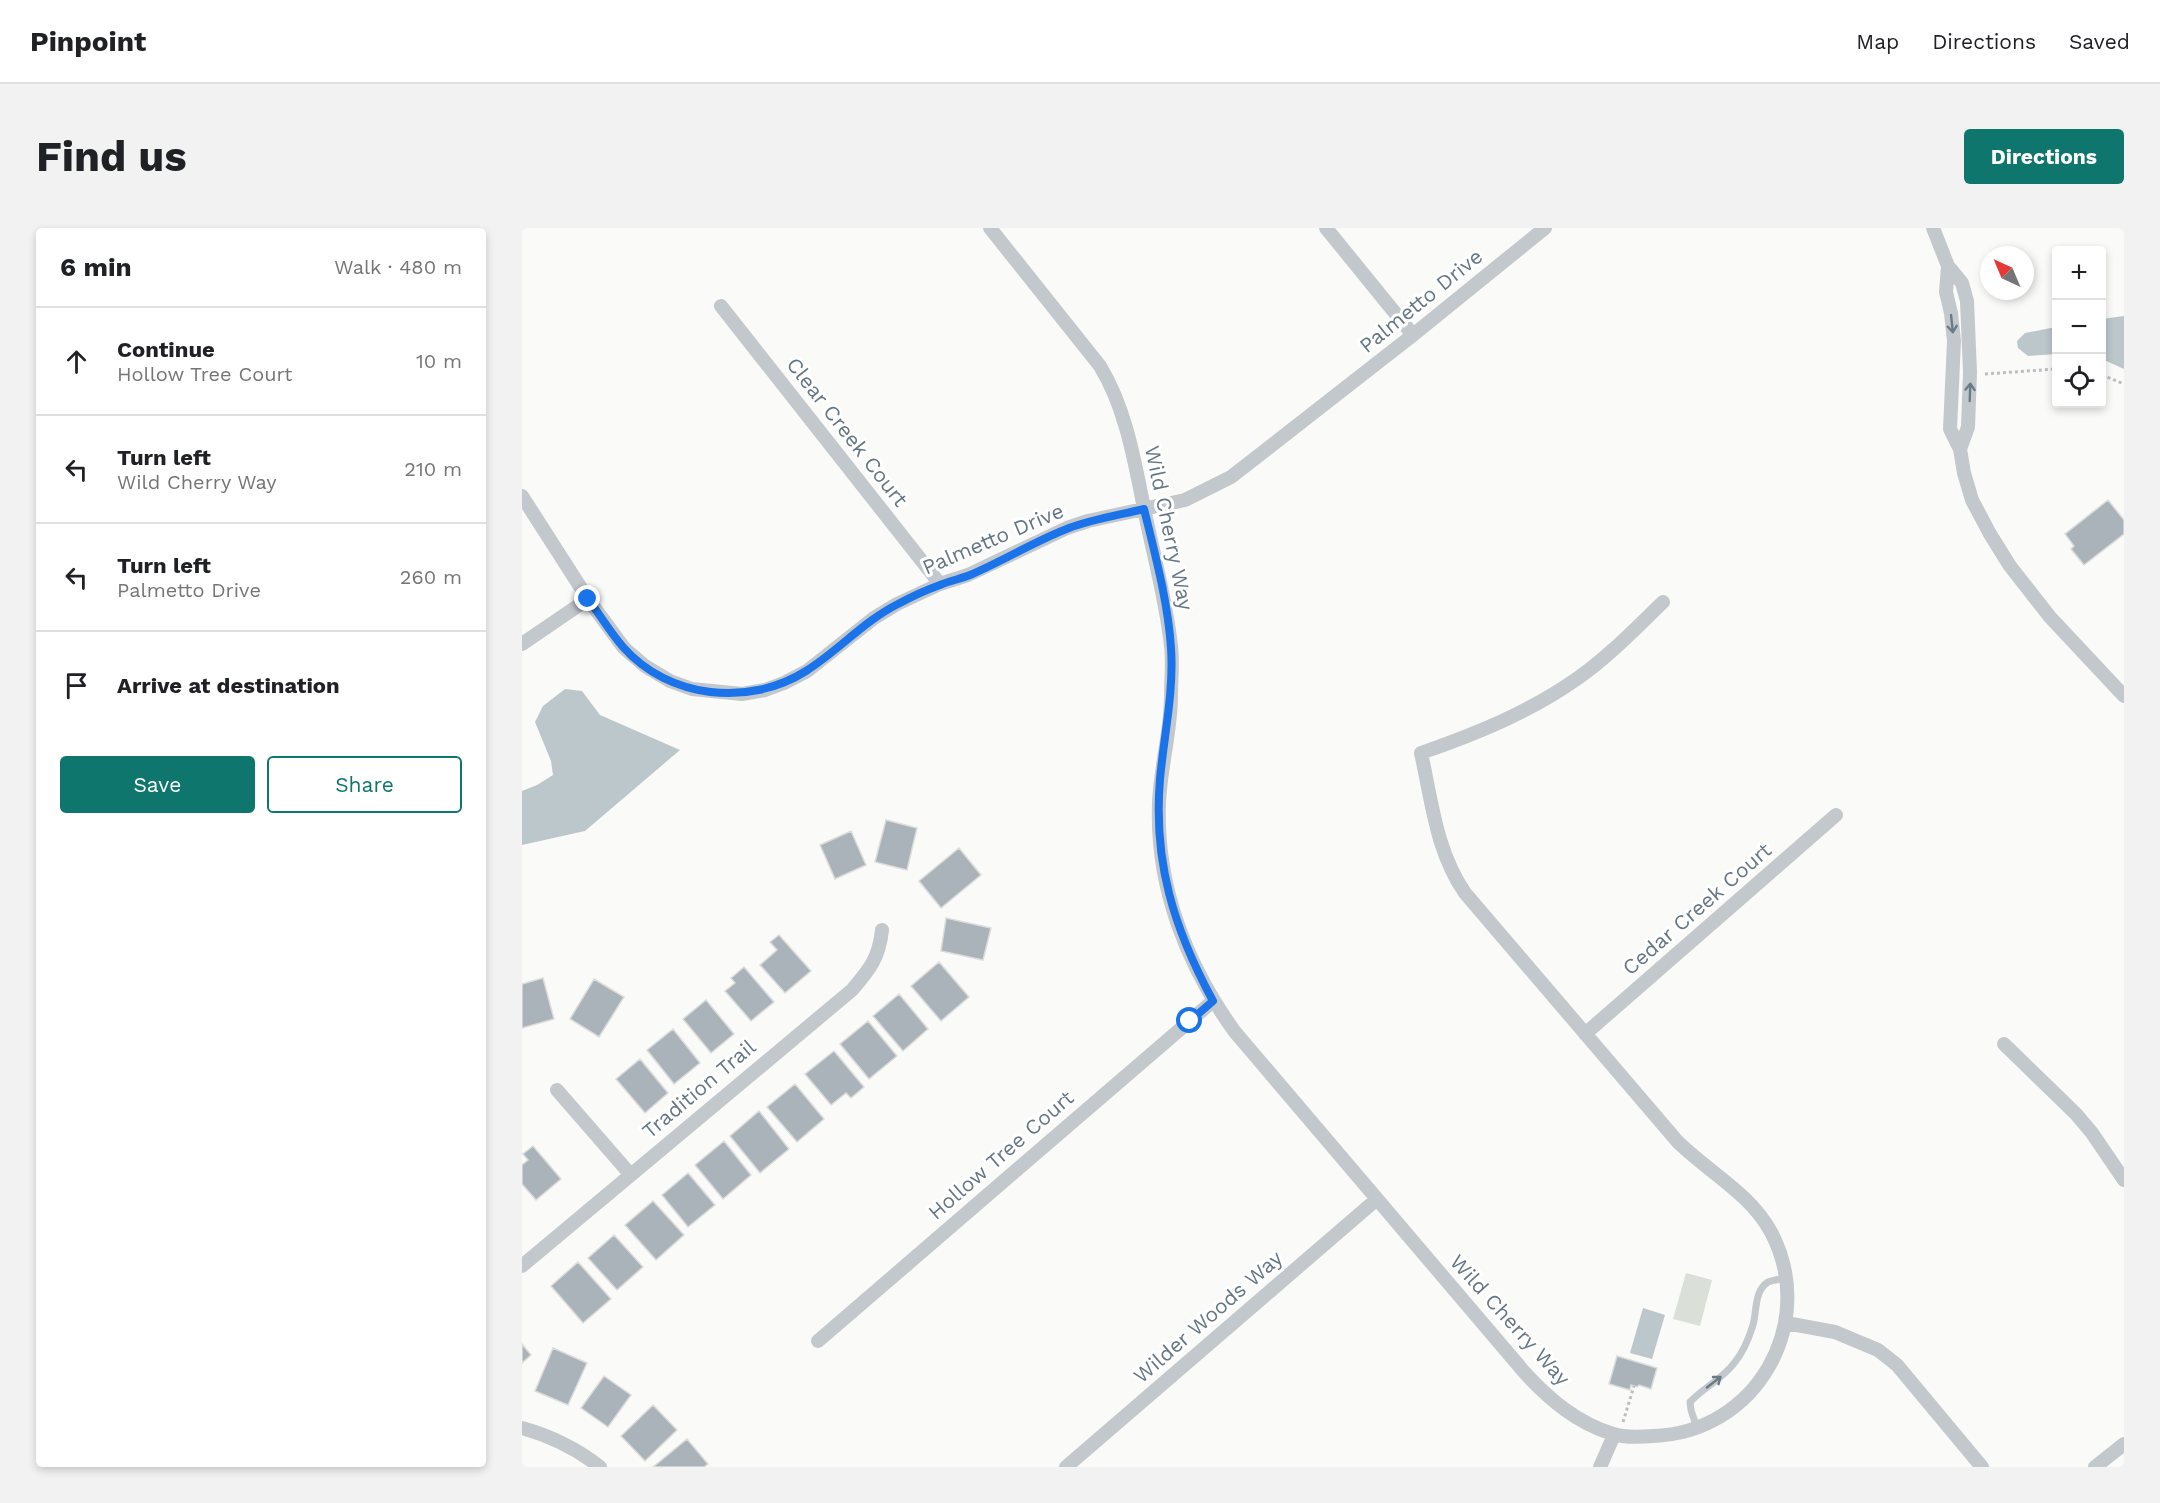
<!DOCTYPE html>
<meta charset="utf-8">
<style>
:root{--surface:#fff;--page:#f2f2f2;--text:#202124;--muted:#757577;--line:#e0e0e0;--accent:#0f766e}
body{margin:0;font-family:"Work Sans",sans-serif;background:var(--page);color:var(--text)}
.controls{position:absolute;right:18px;top:18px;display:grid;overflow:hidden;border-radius:6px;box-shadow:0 3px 9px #0003}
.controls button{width:54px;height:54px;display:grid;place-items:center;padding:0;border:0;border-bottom:2px solid var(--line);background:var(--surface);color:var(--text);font:30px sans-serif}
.compass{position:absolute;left:1458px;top:18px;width:54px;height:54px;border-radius:50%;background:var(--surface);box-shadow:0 3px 9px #0003;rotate:316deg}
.stop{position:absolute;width:18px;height:18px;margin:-14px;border:4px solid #1a73e8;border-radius:50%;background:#fff}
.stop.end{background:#1a73e8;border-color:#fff;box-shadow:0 2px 6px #0008}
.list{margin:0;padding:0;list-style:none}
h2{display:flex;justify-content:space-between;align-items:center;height:78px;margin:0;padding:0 24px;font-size:26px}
h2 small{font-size:20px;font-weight:400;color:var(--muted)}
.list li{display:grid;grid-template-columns:39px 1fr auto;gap:18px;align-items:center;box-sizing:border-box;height:108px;padding:0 24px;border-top:2px solid var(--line)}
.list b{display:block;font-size:22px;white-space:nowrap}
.list p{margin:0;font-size:20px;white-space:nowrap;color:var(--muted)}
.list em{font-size:20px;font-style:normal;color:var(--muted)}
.actions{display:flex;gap:12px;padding:18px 24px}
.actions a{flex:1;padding:14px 0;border:2px solid var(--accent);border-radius:6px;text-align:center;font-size:21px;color:var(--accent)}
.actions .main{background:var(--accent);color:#fff}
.icon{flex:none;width:33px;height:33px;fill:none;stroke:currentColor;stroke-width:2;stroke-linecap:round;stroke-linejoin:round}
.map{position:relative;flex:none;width:1602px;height:1239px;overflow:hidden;border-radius:6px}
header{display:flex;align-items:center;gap:36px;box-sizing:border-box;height:84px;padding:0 30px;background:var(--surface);border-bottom:2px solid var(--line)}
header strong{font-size:28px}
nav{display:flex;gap:33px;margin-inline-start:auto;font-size:21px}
.intro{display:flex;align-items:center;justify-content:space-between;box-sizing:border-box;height:144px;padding:0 36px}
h1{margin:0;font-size:42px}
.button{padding:15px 27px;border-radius:6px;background:var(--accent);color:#fff;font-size:21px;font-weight:700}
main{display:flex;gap:36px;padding:0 36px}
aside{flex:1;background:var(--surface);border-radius:6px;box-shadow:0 3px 9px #0003}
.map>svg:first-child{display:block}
</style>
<header>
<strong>Pinpoint</strong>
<nav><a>Map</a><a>Directions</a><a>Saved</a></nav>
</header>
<div class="intro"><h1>Find us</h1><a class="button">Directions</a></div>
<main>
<aside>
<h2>6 min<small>Walk · 480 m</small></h2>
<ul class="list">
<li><svg class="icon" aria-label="ahead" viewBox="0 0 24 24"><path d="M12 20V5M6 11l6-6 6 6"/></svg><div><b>Continue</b><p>Hollow Tree Court</p></div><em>10 m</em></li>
<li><svg class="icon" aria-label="left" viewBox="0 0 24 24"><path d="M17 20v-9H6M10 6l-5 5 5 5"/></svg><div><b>Turn left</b><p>Wild Cherry Way</p></div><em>210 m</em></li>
<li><svg class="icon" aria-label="left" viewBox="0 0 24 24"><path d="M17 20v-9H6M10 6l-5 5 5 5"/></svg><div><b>Turn left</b><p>Palmetto Drive</p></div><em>260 m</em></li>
<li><svg class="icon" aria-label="arrive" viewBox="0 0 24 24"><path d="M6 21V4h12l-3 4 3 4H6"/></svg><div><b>Arrive at destination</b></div></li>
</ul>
<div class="actions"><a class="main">Save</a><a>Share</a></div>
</aside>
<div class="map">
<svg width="1602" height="1239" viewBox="0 0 1602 1239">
<rect width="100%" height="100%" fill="#fafaf8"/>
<!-- green -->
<path fill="#dadfd7" d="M1164,1045L1190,1052L1178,1098L1151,1091Z"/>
<!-- water -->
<path fill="#bbc7cb" d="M1602,88V141L1580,131V91Z
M1534,99V126L1506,128L1496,120L1495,113L1503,105Z
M43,461L60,463L78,487L158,522L63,603L0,617V563L15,557L31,547L29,533L13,494L21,478Z
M1121,1080L1143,1087L1130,1131L1108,1125Z"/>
<!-- building -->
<path fill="#aab3b9" stroke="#dcdcda" stroke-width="1.5" d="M1586,272L1602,292V306L1562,337L1549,321L1552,318L1543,306Z
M364,592L395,600L385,642L353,634Z
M329,603L344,637L313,651L298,617Z
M437,620L459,647L419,680L397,653Z
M424,690L469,700L461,732L419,723Z
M257,707L289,743L263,765L238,737L255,722L248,714Z
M417,734L447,769L419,793L389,758Z
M222,739L252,774L229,793L203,763L213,755L209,750Z
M21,750L32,791L0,800V756Z
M72,751L102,769L77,809L48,791Z
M377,766L406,801L381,823L351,788Z
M184,772L212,806L189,825L161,791Z
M346,793L375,828L347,851L318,816Z
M151,801L178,835L152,856L125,822Z
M312,823L342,859L329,870L324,865L309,877L283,846Z
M118,831L146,865L123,885L94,851Z
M273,856L302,891L275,914L245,879Z
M237,883L267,921L238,945L208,908Z
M202,913L229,947L201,971L173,937Z
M11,918L39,951L14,972L0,956V937L6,932L1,926Z
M166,945L193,977L166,999L140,967Z
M131,973L162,1007L134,1032L103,997Z
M92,1007L121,1039L95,1062L66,1030Z
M56,1034L89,1071L61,1095L29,1058Z
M0,1116L9,1127L0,1135Z
M31,1120L65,1135L46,1177L13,1163Z
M1095,1128L1135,1140L1129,1161L1117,1157L1115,1159L1109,1157L1108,1162L1087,1156Z
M82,1148L109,1167L86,1199L59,1180Z
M131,1177L155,1202L123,1233L99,1208Z
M165,1211L186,1236L182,1239H131Z"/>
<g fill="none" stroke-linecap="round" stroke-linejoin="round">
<!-- path -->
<path stroke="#bbbfc2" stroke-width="3" stroke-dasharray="3 3" stroke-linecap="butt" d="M1463,146L1534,141
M1580,147L1602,156
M1101,1194L1112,1158"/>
<!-- lane -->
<path stroke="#c3c8cc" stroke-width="7" d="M1175,1200L1169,1182L1168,1174C1182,1159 1201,1151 1213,1134C1222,1123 1227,1110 1231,1097C1235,1083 1232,1063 1246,1054C1251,1052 1259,1051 1264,1050"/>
<!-- street -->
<path stroke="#c3c8cc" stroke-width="14" d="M468,0L578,138C604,181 612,231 622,280C631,326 644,371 649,418C651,434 649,452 649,468C649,504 638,540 637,576C634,659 665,738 713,804L1003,1145C1028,1172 1055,1195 1091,1206C1103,1210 1119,1209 1131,1208C1234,1205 1297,1095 1249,1004C1228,965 1186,944 1155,913L943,665C914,623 910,574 899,525C954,506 1008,484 1056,450C1086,429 1114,400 1141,374
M804,0L891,107
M1411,0L1426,38L1440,55L1445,73L1448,144L1446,199L1438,221
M1426,38L1424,64L1429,85L1432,113L1428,201L1438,221L1442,245L1450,272L1468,306L1488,338L1528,389L1602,468
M199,78L418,356
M0,268L66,371L102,420L123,438L148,453L170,461L220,466L243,462L262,455L285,443L352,390L375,376L418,356L446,347L545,300L566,293L663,272L709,249L891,107L1023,0
M0,416L66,371
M1063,806L1314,587
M1482,816L1554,886L1570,905L1602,952
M35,862L108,946
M0,1038L330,762C348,741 357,730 360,702
M1264,1095L1313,1104L1356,1122L1375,1137L1460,1239
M296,1113L691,773
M0,1200C29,1208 55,1221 78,1239
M544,1239L855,971
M1078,1239L1092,1207
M1573,1239L1602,1216"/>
</g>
<!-- one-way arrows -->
<defs><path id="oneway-shaft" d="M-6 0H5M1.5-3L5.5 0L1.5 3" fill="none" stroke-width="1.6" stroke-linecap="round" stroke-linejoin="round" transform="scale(1.5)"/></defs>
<g stroke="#6a7a87">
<use href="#oneway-shaft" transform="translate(1430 96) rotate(84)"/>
<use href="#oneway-shaft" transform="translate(1448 164) rotate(-88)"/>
<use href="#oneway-shaft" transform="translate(1192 1154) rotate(-38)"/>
</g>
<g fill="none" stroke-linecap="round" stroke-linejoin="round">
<!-- route -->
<path stroke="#1a73e8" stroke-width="8" d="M66,371C78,387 88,404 101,419C147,471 227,479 284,443C316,423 342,393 376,376C389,369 404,362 418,357C427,353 438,351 448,347C481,333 513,313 547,300C571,291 597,287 622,281C633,326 646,374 649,420C652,464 642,507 638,551C631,634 652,701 691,773L668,793"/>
</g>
<g text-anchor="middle" stroke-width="6" stroke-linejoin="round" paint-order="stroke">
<!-- street labels -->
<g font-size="21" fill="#657683" stroke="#fff">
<text transform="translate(899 73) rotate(-39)" y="7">Palmetto Drive</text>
<text transform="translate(325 204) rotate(52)" y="7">Clear Creek Court</text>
<text transform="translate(647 300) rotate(78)" y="7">Wild Cherry Way</text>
<text transform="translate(471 311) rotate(-23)" y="7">Palmetto Drive</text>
<text transform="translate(1175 681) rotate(-41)" y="7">Cedar Creek Court</text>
<text transform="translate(177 861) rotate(-40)" y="7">Tradition Trail</text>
<text transform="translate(479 927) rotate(-41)" y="7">Hollow Tree Court</text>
<text transform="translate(686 1089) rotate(-41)" y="7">Wilder Woods Way</text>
<text transform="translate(988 1092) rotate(48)" y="7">Wild Cherry Way</text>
</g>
</g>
</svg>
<div class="controls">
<button>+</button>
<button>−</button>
<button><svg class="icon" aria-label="locate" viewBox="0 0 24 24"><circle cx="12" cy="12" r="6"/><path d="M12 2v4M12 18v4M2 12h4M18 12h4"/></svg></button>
</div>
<svg class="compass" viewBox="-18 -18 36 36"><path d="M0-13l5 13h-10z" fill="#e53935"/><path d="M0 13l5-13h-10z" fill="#757577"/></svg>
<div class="stop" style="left:668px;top:793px"></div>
<div class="stop end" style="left:66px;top:371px"></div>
</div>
</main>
